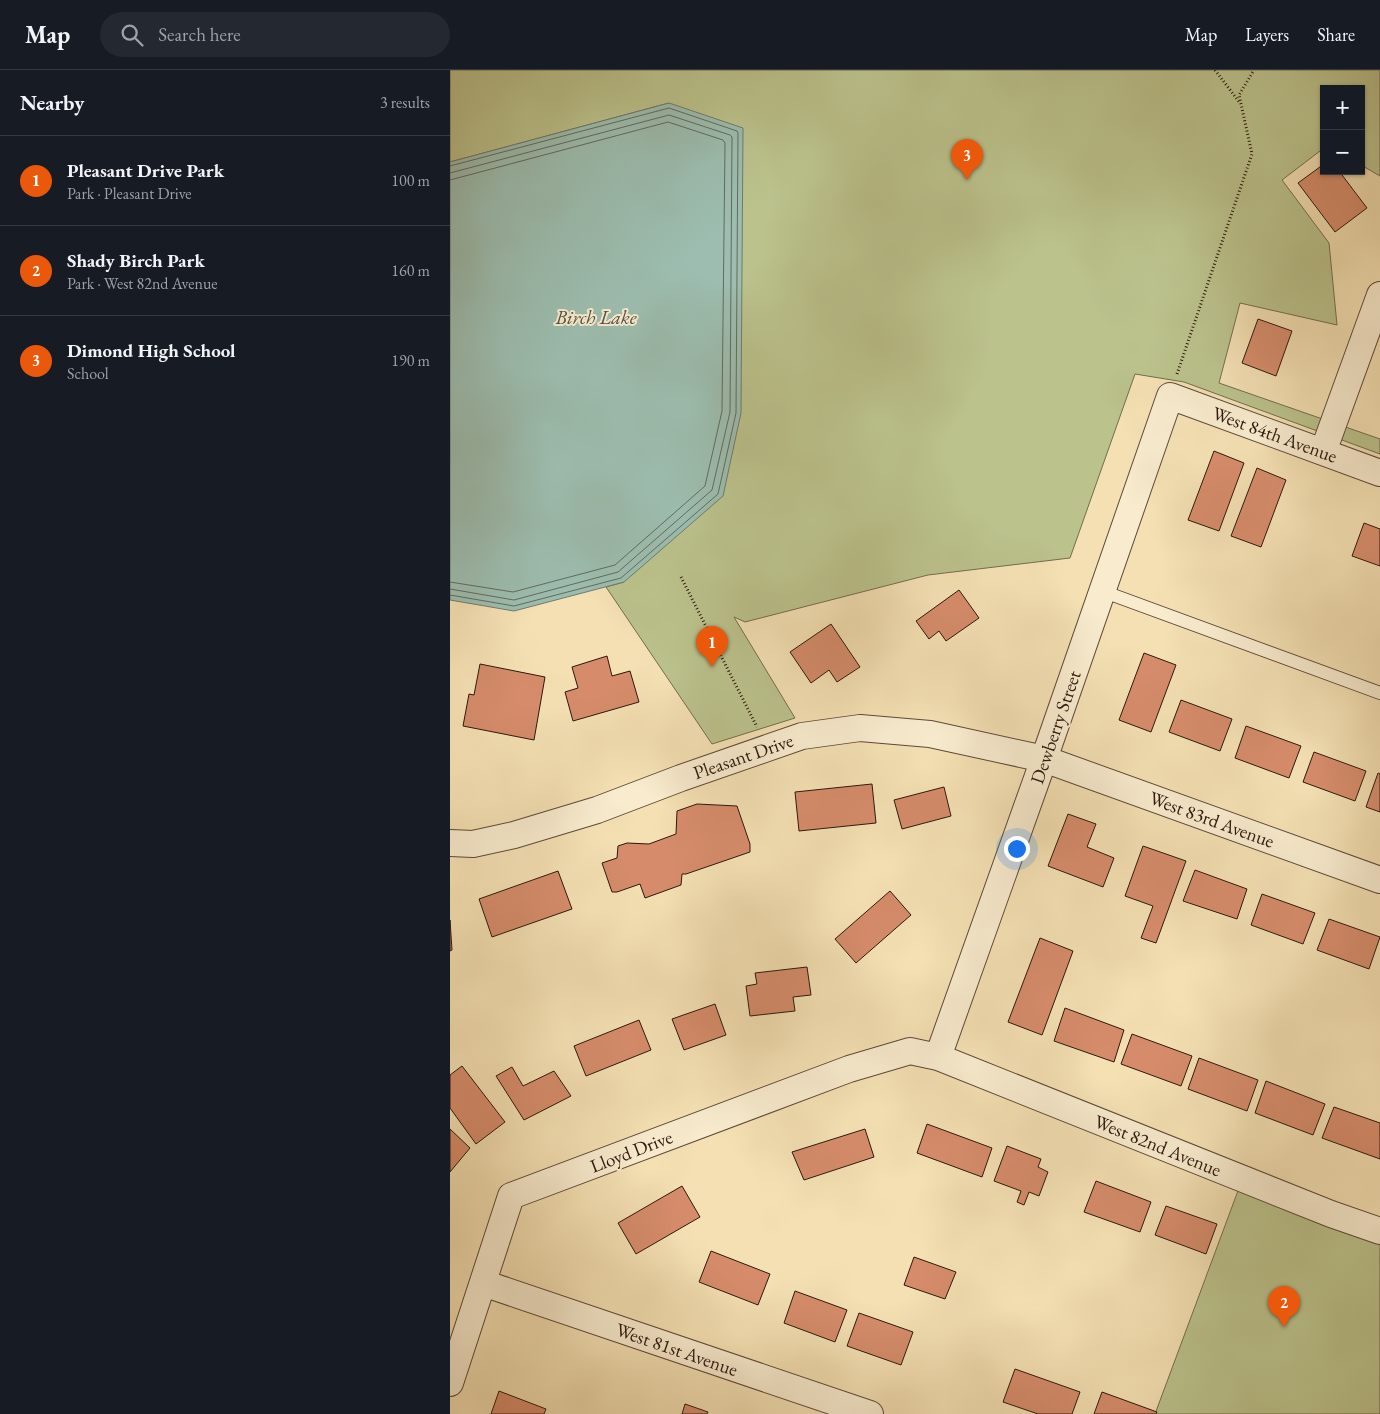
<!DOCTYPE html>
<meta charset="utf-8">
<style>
:root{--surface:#171b24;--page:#242831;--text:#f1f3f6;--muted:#9ea1a6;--line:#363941;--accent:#ea580c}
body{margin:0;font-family:"EB Garamond",serif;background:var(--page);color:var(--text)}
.controls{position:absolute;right:15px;top:15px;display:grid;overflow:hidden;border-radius:0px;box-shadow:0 1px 4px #0004}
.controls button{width:45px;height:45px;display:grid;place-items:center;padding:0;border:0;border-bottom:1px solid var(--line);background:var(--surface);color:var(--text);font:25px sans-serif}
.you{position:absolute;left:566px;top:778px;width:18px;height:18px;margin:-12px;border:4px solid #fff;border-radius:50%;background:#1a73e8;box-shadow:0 0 0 8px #1a73e833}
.badge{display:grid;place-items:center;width:32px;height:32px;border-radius:50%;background:var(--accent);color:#fff;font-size:16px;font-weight:700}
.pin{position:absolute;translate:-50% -41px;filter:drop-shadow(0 1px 2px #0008)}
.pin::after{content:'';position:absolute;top:26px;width:18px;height:15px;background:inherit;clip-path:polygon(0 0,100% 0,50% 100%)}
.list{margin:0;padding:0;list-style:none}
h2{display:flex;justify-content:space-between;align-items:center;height:65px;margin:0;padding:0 20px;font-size:21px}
h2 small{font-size:16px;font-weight:400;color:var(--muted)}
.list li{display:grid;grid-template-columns:32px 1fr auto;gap:15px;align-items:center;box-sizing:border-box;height:90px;padding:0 20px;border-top:1px solid var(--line)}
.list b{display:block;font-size:19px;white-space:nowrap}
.list p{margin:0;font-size:16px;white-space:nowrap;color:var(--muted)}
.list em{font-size:16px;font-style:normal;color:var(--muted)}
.icon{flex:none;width:28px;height:28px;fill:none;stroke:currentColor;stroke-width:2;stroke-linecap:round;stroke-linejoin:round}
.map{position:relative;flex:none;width:930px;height:1344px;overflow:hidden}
header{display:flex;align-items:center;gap:30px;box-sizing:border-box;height:70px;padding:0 25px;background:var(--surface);border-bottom:1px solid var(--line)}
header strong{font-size:24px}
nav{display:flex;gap:28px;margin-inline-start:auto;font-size:18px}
.search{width:350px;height:45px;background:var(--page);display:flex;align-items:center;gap:12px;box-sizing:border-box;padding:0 18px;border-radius:28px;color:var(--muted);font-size:19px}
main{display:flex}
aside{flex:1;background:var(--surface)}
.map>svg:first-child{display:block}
</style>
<header>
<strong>Map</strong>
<div class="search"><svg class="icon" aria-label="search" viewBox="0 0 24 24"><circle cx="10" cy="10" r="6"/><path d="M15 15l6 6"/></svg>Search here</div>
<nav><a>Map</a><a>Layers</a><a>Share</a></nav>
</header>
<main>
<aside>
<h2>Nearby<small>3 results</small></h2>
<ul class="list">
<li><span class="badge">1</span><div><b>Pleasant Drive Park</b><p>Park · Pleasant Drive</p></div><em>100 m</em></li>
<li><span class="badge">2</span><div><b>Shady Birch Park</b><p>Park · West 82nd Avenue</p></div><em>160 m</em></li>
<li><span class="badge">3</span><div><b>Dimond High School</b><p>School</p></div><em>190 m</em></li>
</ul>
</aside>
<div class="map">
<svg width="930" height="1344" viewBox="0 0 930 1344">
<rect width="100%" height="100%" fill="#f4e0b3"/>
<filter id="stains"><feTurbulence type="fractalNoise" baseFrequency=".004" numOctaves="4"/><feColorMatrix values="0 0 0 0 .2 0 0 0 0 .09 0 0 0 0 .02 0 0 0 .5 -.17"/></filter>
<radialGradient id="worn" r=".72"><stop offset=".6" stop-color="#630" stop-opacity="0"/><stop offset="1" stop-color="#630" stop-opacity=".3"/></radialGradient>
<!-- green -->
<path fill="#bbc28c" stroke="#746c4d" d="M0,0H930V106L911,95V19H874V78L832,110L879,173L887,255L790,233L769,313L930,369V384L734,312L685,304L620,488L478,505L295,552L284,547L345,648L262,674L156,517L174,512L219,33L0,92Z
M789,1118L930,1170V1344H705Z"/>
<!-- water -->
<path fill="#9cbdaf" stroke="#6f7b6f" d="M219,33L293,58L291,343L273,426L174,512L64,541L0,530V92Z"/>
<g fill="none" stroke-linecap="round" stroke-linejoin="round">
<!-- shore -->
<path stroke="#646a5e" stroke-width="1" d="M0,96L219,38L287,61L288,63L286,343L268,424L171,508L64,536L0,525
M0,103L219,45L280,65L282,67L280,342L262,420L168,502L64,530L0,519
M0,110L218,52L273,70L275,73L272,341L255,416L165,495L63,522L0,512"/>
</g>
<!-- building -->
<path fill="#d68c6b" stroke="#2c170e" d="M874,94V101H889L917,138L885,162L848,113Z
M808,249L842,261L826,306L792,293Z
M764,381L794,393L769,461L738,450Z
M807,398L836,410L811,477L781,466Z
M914,453L930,459V496L902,486Z
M509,520L529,548L496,571L489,561L479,569L466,551Z
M381,554L410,597L387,612L379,600L361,613L340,582Z
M694,583L726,595L701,662L669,650Z
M157,586L162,606L180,601L189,632L123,651L115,622L128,618L122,597Z
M30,594L95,607L84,670L13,656L19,624L24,625Z
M731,630L782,649L770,681L719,662Z
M796,656L851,676L839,708L785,688Z
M864,682L916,701L905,731L853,712Z
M928,703L930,704V742L916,737Z
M422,714L426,753L349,761L345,722Z
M494,717L501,746L452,759L444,730Z
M247,734L287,736L300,774V782L236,804H232L231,815L195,828L190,814L167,822H162L152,793L167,788L168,776L177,773L199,774L226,764L227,741Z
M618,744L646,754L637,777L664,788L653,817L598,796Z
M693,776L736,791L706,873L691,868L703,836L675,826Z
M745,800L797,819L787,849L733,831Z
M108,801L122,839L42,867L29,829Z
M440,821L461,845L406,893L385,869Z
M812,824L865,843L853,874L801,855Z
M879,849L930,867L919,899L867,880Z
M0,850L2,880L0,881Z
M590,868L623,881L592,965L558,952Z
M357,897L361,925L343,927L345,941L300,946L296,916L307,914L305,903Z
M265,934L276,965L234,980L222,949Z
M615,938L674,960L664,992L604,971Z
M189,950L201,980L136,1006L124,976Z
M682,964L742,986L731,1016L671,994Z
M749,988L808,1010L797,1041L738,1019Z
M12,996L55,1052L26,1074L0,1038V1005Z
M62,997L73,1016L104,1001L121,1026L74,1050L46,1006Z
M816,1011L875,1034L863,1065L805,1043Z
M884,1037L930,1053V1089L872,1068Z
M477,1054L542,1078L532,1107L467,1083Z
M0,1059L20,1078L0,1102Z
M415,1059L424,1087L354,1110L342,1082Z
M557,1076L591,1089L588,1097L598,1102L589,1126L579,1122L574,1135L567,1132L571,1121L544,1111Z
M646,1111L701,1132L690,1162L634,1142Z
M232,1116L250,1147L186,1184L168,1153Z
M716,1136L767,1154L756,1184L705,1165Z
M261,1181L320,1204L308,1235L249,1212Z
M464,1187L506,1202L495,1229L454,1215Z
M345,1221L397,1240L385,1272L334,1253Z
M409,1243L463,1262L451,1295L397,1276Z
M565,1299L630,1322L622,1344H588L553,1332Z
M49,1321L96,1339L94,1344H41Z
M652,1322L707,1342L706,1344H644Z
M235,1334L258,1342L257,1344H232Z"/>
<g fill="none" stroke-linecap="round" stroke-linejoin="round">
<defs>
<path id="lane" d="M652,521L930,623"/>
<path id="street" d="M873,382L930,225
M0,773L23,774L64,765L147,740L231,708L352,666L410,658L480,664L594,689L930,810
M488,987L594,689L720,326L930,403
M33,1213L420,1344
M0,1313L61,1126L399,999L460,981L488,987L881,1144L930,1161"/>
</defs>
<!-- lane casing -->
<use href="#lane" stroke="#5e4937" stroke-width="14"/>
<!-- street casing -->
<use href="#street" stroke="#5e4937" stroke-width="28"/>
<!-- path -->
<path stroke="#2c170e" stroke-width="3" stroke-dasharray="1 2.5" stroke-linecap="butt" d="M765,0L790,33
M727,304L802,84L789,25L804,0
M231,507L307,657"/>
<!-- lane -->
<use href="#lane" stroke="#f8ebce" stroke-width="12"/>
<!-- street -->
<use href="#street" stroke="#f8ebce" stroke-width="26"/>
</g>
<g text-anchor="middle" stroke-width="4" stroke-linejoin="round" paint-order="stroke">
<!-- street labels -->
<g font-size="19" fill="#2c170e" stroke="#f8ebce">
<text transform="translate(825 364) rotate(20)" y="7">West 84th Avenue</text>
<text transform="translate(605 657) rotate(-71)" y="7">Dewberry Street</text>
<text transform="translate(293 686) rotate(-19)" y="7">Pleasant Drive</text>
<text transform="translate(762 749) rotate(20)" y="7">West 83rd Avenue</text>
<text transform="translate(708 1075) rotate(22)" y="7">West 82nd Avenue</text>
<text transform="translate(181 1081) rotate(-21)" y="7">Lloyd Drive</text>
<text transform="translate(227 1279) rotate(19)" y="7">West 81st Avenue</text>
</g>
<!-- water labels -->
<g font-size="20" font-style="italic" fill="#535146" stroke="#f8ebce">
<text x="146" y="254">Birch Lake</text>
</g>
</g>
<rect width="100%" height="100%" filter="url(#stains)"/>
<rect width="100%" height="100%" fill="url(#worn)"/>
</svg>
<div class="controls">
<button>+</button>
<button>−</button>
</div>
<div class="you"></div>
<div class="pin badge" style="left:262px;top:597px">1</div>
<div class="pin badge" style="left:834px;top:1257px">2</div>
<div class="pin badge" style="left:517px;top:110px">3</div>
</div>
</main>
